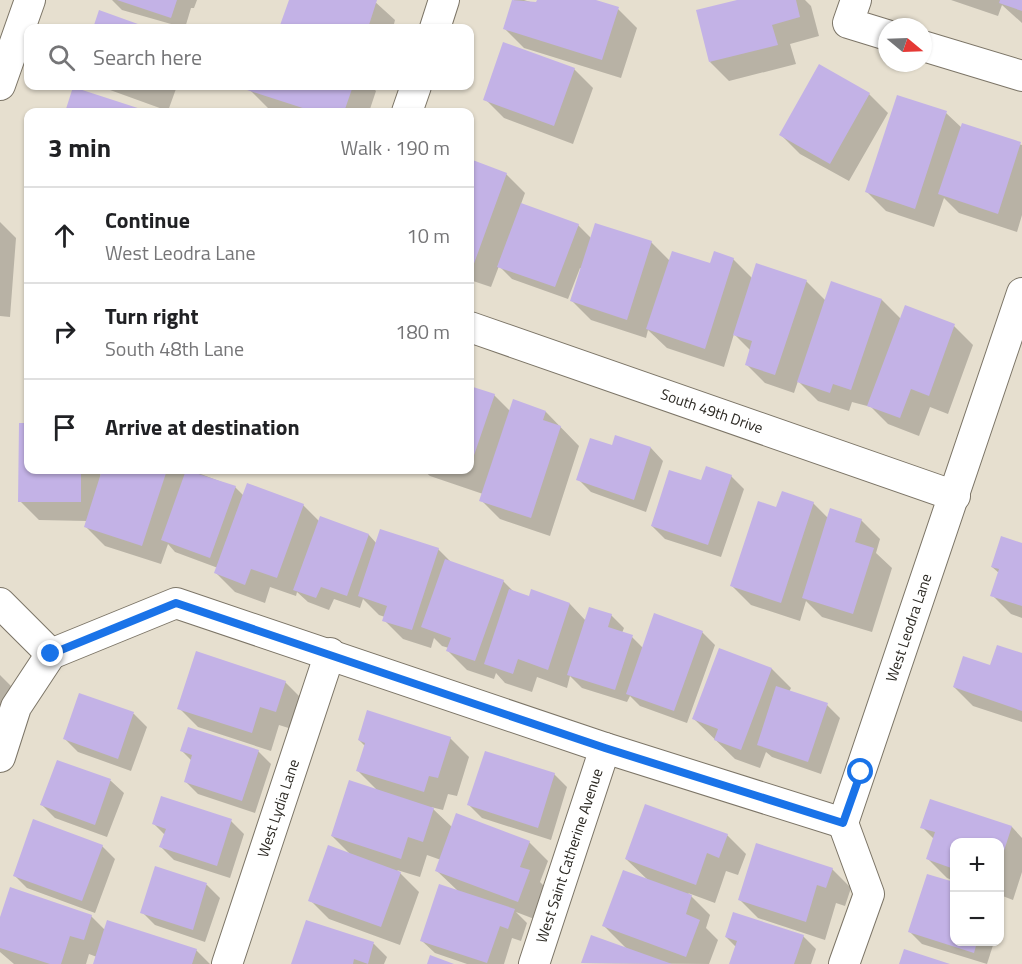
<!DOCTYPE html>
<meta charset="utf-8">
<style>
:root{--surface:#fff;--page:#f2f2f2;--text:#202124;--muted:#757577;--line:#e0e0e0}
body{margin:0;font-family:"Titillium Web",sans-serif;background:var(--page);color:var(--text)}
.controls{position:absolute;right:18px;bottom:18px;display:grid;overflow:hidden;border-radius:12px;box-shadow:0 2px 4px #0004}
.controls button{width:54px;height:54px;display:grid;place-items:center;padding:0;border:0;border-bottom:2px solid var(--line);background:var(--surface);color:var(--text);font:30px sans-serif}
.compass{position:absolute;left:878px;top:18px;width:54px;height:54px;border-radius:50%;background:var(--surface);box-shadow:0 2px 4px #0004;rotate:109deg}
.stop{position:absolute;width:18px;height:18px;margin:-14px;border:4px solid #1a73e8;border-radius:50%;background:#fff}
.stop.end{background:#1a73e8;border-color:#fff;box-shadow:0 2px 6px #0008}
.list{margin:0;padding:0;list-style:none}
h2{display:flex;justify-content:space-between;align-items:center;height:78px;margin:0;padding:0 24px;font-size:26px}
h2 small{font-size:20px;font-weight:400;color:var(--muted)}
.list li{display:grid;grid-template-columns:39px 1fr auto;gap:18px;align-items:center;box-sizing:border-box;height:96px;padding:0 24px;border-top:2px solid var(--line)}
.list b{display:block;font-size:22px;white-space:nowrap}
.list p{margin:0;font-size:20px;white-space:nowrap;color:var(--muted)}
.list em{font-size:20px;font-style:normal;color:var(--muted)}
.icon{flex:none;width:33px;height:33px;fill:none;stroke:currentColor;stroke-width:2;stroke-linecap:round;stroke-linejoin:round}
.map{position:relative;flex:none;width:1022px;height:964px;overflow:hidden}
.search{position:absolute;background:var(--surface);box-shadow:0 2px 4px #0004;left:24px;top:24px;width:450px;height:66px;display:flex;align-items:center;gap:15px;box-sizing:border-box;padding:0 21px;border-radius:12px;color:var(--muted);font-size:22px}
.panel{position:absolute;background:var(--surface);box-shadow:0 2px 4px #0004;left:24px;top:108px;width:450px;height:366px;border-radius:12px}
.map>svg:first-child{display:block}
</style>
<div class="map">
<svg width="1022" height="964" viewBox="0 0 1022 964">
<rect width="100%" height="100%" fill="#e6dfcf"/>
<!-- shadow -->
<path fill="#0003" d="M112,0H197L194,8H191L185,28L122,10Z
M290,0H373L395,20L393,28H281Z
M514,0H524L537,4L539,0H591L618,9L637,28L621,78L524,48L505,29Z
M743,0H805L811,6L819,36L790,44L796,64L729,81L710,62Z
M951,0H1022V23L1002,5L998,16Z
M100,12L146,28H94Z
M574,69L593,88L573,144L504,118L485,99Z
M99,86H177L168,111Z
M250,86H371L376,91L369,112H280L268,108L249,89Z
M74,89L146,112H67Z
M869,94L888,113L849,181L800,154L781,135Z
M946,113L962,128L1022,145V215L1017,232L959,213L944,198L934,227L886,211L867,192Z
M470,161L506,174L525,193L521,204L578,225L592,239L651,242L670,261L711,265L733,259L753,279L806,281L826,301L832,283L882,300L901,319L954,326L973,345L948,414L930,407L919,436L888,424L871,407L852,402L849,411L818,401L798,381L794,393L765,383L746,364L751,351L734,334L724,367L667,348L648,330L646,338L591,320L572,301L582,269L580,268L568,299L512,279L499,266L491,287L470,280Z
M0,222L16,238L10,317L0,316Z
M470,388L494,395L511,412H546L579,446L550,536L500,519L481,500L483,494L430,476L423,470H470Z
M21,425H28V470H100L101,480L104,470H190L235,487L244,496L303,505L320,522L369,535L377,544L438,549L452,563L503,581L514,592L530,598L532,591L570,604L586,621L611,615L624,628L622,633L632,637L643,648L702,632L715,645L687,723L640,706L630,696L627,702L582,688L570,676L567,688L537,677L532,692L505,683L496,673L494,679L467,670L448,651L449,648L442,646L434,638L431,648L403,639L384,620L385,617L379,615L363,599L360,608L334,599L329,610L308,602L297,592L296,596L270,587L265,603L235,592L216,573L218,568L175,552L168,544L161,564L105,546L86,527L88,521L39,520L20,501Z
M612,447L651,448L663,461L646,512L591,492L578,479Z
M731,476L744,489L721,557L665,539L652,526L702,482Z
M813,503L828,518L861,520L880,539L876,553L892,568L872,632L822,617L806,601L800,621L751,605L732,586L777,509Z
M1022,544V618L1011,614L992,595L999,573L992,567Z
M720,650L772,669L791,688L789,692L827,705L840,718L821,774L772,757L766,752L760,768L735,759L694,719Z
M1022,655V722L973,706L954,687L991,667Z
M0,675L12,687L0,708Z
M285,682L304,701L295,730L279,725L271,751L198,727L179,708Z
M80,695L134,714L147,727L131,771L78,752L65,739Z
M450,738L469,757L457,796L448,794L443,810L431,807L453,828L529,842L548,861L540,882L548,890L537,920L516,912L527,923L521,941L512,938L504,964H467L435,953L422,941L458,891L437,871L441,860L427,855L420,877L397,870L419,892L400,945L329,919L310,900L352,856L332,836L378,791L358,771L366,747L359,740Z
M182,751H258L271,764L255,813L198,794L185,781L192,761Z
M58,762L111,781L124,793L107,837L55,818L42,805Z
M554,774L567,787L551,840L482,818L469,805Z
M162,798L231,821L244,834L230,878L174,860L161,847L165,835L154,824Z
M922,827H1012L1022,838V872L1013,900L1000,895V842H954V881L947,878L928,859L934,839Z
M727,835L746,854L738,875L726,871L715,903L688,893L710,915L706,928L718,940L709,964L582,963L627,949L604,926L649,881L626,859Z
M102,846L115,859L95,913L27,888L15,876Z
M156,868L207,885L220,898L205,942L155,925L142,912Z
M832,869L851,888L845,906L836,903L825,940L758,918L739,899Z
M928,875L954,884V942H994L987,964L922,944L909,931Z
M1000,904L1004,908L1000,923Z
M91,916L105,930L196,950L210,964H94L97,957L89,954L86,964H14L0,952V922Z
M307,922L374,944L387,957L384,964H293Z
M803,936L816,949L811,964H731L736,947L726,937Z"/>
<!-- building -->
<path fill="#c3b2e6" d="M117,0H177L171,18Z
M289,0H377L368,28H279Z
M512,0L536,2L537,0H596L619,7L602,60L503,29Z
M737,0H796L800,17L772,25L778,45L709,62L696,10Z
M1000,0H1022V11L999,3Z
M99,10L149,28H93Z
M503,42L575,68L554,126L483,100Z
M819,64L870,93L830,164L779,135Z
M249,86H353L344,112H315L247,90Z
M73,87L150,112H65Z
M897,95L947,111L915,209L865,192Z
M962,123L1021,142L998,214L938,194Z
M470,159L507,173L472,269H470Z
M521,203L579,224L555,287L497,267Z
M595,223L652,241L627,320L570,301Z
M672,251L710,263L714,251L734,258L705,349L646,329Z
M756,263L807,280L775,375L745,365L752,341L733,335Z
M831,281L882,299L851,390L833,384L830,393L797,382Z
M905,305L955,324L929,396L911,389L900,418L867,406Z
M470,386L495,394L470,467Z
M513,399L546,411L543,420L561,426L531,518L479,501Z
M19,423H28V470H81V502H18Z
M615,435L651,447L634,500L576,480L590,438L612,445Z
M706,466L732,475L708,545L651,526L669,470L701,480Z
M102,470H167L142,546L84,527Z
M186,470L236,486L210,558L161,540Z
M247,483L304,504L277,578L251,569L245,585L214,573Z
M782,491L814,502L781,603L730,586L758,501L776,507Z
M830,508L862,519L855,542L874,548L853,614L802,598Z
M320,516L369,534L347,596L321,587L316,598L293,590Z
M380,529L439,548L412,630L382,621L387,606L358,596Z
M1001,536L1022,543V606L990,596L999,569L991,567Z
M445,559L504,580L475,661L446,651L451,638L421,627Z
M509,589L529,596L531,589L570,603L548,670L518,659L513,674L484,664Z
M589,607L612,614L608,627L633,635L615,690L567,675Z
M654,613L703,631L674,711L626,694Z
M997,645L1022,653V711L953,687L963,656L990,665Z
M719,648L772,668L741,750L714,740L718,729L692,719Z
M196,651L286,681L276,712L260,707L252,733L177,709Z
M776,686L828,703L808,762L757,745Z
M79,693L134,712L118,759L63,739Z
M367,710L451,737L438,778L429,776L424,792L356,771L365,743L358,740Z
M188,727L259,750L242,801L184,782L192,755L180,751Z
M485,751L555,773L538,828L467,805Z
M57,760L111,779L95,825L40,805Z
M349,780L434,808L423,842L408,837L401,859L331,836Z
M161,796L232,819L217,866L159,847L166,829L152,824Z
M930,799L1012,826L1000,863V842H954V869L926,859L935,832L920,828Z
M645,804L728,834L719,858L707,853L696,885L625,859Z
M456,813L530,841L520,867L530,870L518,902L435,871Z
M33,819L103,845L82,901L13,876Z
M756,843L833,868L826,888L817,885L806,922L738,900Z
M328,845L401,872L381,927L308,901Z
M155,866L207,883L193,930L140,913Z
M623,870L692,895L686,914L700,920L686,957L602,926Z
M927,874L954,882V942H977L974,953L908,932Z
M439,884L515,909L508,929L500,926L487,963L420,941Z
M10,887L92,915L84,940L70,936L61,964H50L0,948V917Z
M733,912L804,935L794,964H729L737,941L725,937Z
M107,920L197,949L192,964H93Z
M306,920L374,942L368,964L354,959L353,964H291Z
M591,935L672,964L581,963Z
M904,949L950,964H899Z
M430,955L454,964H427Z"/>
<g fill="none" stroke-linecap="round" stroke-linejoin="round">
<defs>
<g id="minor">
<path d="M856,0L848,23L887,35"/>
<path d="M435,28L444,0"/>
<path d="M923,46L1022,76"/>
<path d="M0,85L30,0"/>
<path d="M407,112L416,86"/>
<path id="s1" d="M470,327L955,496"/>
<path d="M0,603L51,654"/>
<path d="M51,654L176,603L605,748L843,823"/>
<path d="M0,757L16,707L51,654"/>
<path id="s2" d="M227,964L330,653"/>
<path id="s3" d="M534,964L605,748"/>
<path id="s4" d="M844,964L869,894L843,823L1022,293"/>
</g>
</defs>
<!-- minor casing -->
<use href="#minor" stroke="#7c7567" stroke-width="32"/>
<!-- minor -->
<use href="#minor" stroke="#fff" stroke-width="30"/>
</g>
<g fill="none" stroke-linecap="round" stroke-linejoin="round">
<!-- route -->
<path stroke="#1a73e8" stroke-width="8" d="M51,654L176,603L605,748L843,823L861,772"/>
</g>
<g text-anchor="middle" stroke-width="6" stroke-linejoin="round" paint-order="stroke">
<!-- street labels -->
<g font-size="15" fill="#2a2721" stroke="#f3ecdc">
<text dy="5" stroke="none"><textPath href="#s1" startOffset="256">South 49th Drive</textPath></text>
<text dy="5" stroke="none"><textPath href="#s4" startOffset="356">West Leodra Lane</textPath></text>
<text dy="5" stroke="none"><textPath href="#s2" startOffset="164">West Lydia Lane</textPath></text>
<text dy="5" stroke="none"><textPath href="#s3" startOffset="114">West Saint Catherine Avenue</textPath></text>
</g>
</g>
</svg>
<div class="controls">
<button>+</button>
<button>−</button>
</div>
<svg class="compass" viewBox="-18 -18 36 36"><path d="M0-13l5 13h-10z" fill="#e53935"/><path d="M0 13l5-13h-10z" fill="#757577"/></svg>
<div class="stop" style="left:861px;top:772px"></div>
<div class="stop end" style="left:51px;top:654px"></div>
<div class="search"><svg class="icon" aria-label="search" viewBox="0 0 24 24"><circle cx="10" cy="10" r="6"/><path d="M15 15l6 6"/></svg>Search here</div>
<section class="panel">
<h2>3 min<small>Walk · 190 m</small></h2>
<ul class="list">
<li><svg class="icon" aria-label="ahead" viewBox="0 0 24 24"><path d="M12 20V5M6 11l6-6 6 6"/></svg><div><b>Continue</b><p>West Leodra Lane</p></div><em>10 m</em></li>
<li><svg class="icon" aria-label="right" viewBox="0 0 24 24"><path d="M7 20v-9h11M14 6l5 5-5 5"/></svg><div><b>Turn right</b><p>South 48th Lane</p></div><em>180 m</em></li>
<li><svg class="icon" aria-label="arrive" viewBox="0 0 24 24"><path d="M6 21V4h12l-3 4 3 4H6"/></svg><div><b>Arrive at destination</b></div></li>
</ul>
</section>
</div>
